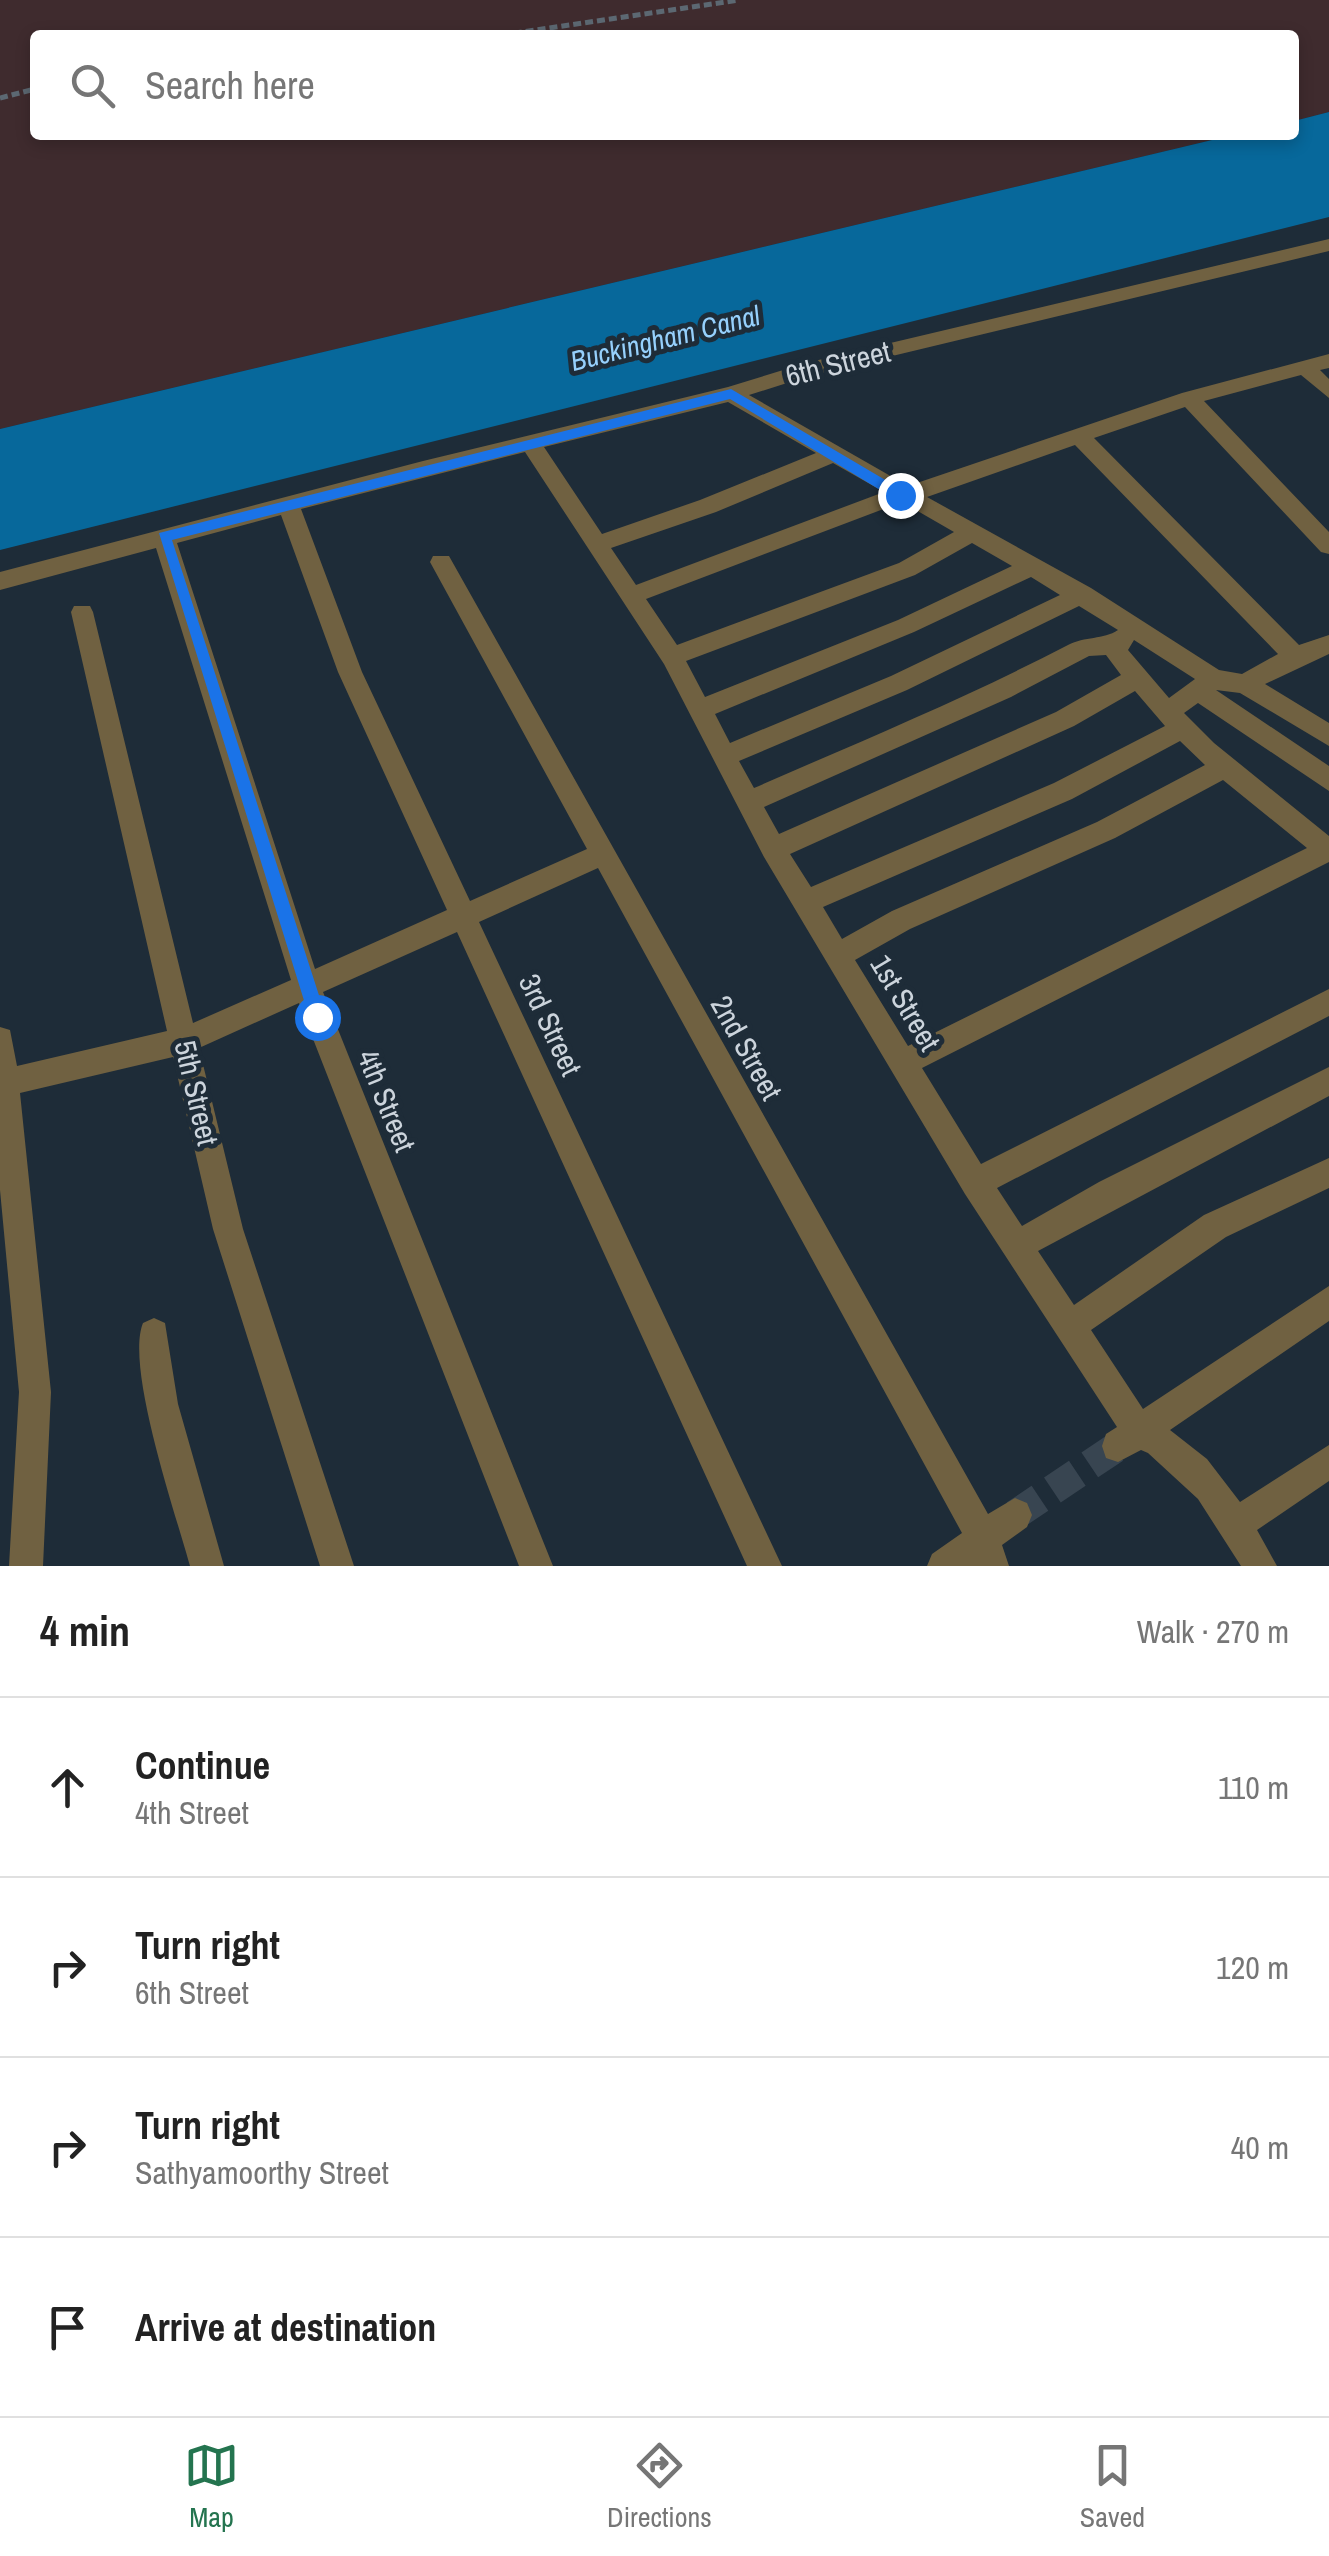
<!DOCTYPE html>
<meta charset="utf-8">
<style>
:root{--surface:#fff;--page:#f2f2f2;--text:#222;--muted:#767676;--line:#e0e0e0;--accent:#24744f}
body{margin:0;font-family:"Archivo Narrow",sans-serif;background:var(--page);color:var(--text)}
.stop{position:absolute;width:30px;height:30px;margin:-22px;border:8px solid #1a73e8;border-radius:50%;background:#fff}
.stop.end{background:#1a73e8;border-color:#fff;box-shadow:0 2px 10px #0008}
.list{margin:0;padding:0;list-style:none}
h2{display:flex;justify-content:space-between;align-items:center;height:130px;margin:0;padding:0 40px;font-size:42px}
h2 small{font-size:32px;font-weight:400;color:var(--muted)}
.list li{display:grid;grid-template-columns:65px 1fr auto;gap:30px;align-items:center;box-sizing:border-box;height:180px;padding:0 40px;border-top:2px solid var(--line)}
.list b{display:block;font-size:38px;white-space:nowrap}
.list p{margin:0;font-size:32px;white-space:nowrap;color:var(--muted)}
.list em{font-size:32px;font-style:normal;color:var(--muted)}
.icon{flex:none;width:55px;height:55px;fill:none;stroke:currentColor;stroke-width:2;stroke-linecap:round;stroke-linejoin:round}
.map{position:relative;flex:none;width:1329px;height:1566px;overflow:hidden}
.search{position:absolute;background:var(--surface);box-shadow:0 5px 15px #0003;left:30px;right:30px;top:30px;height:110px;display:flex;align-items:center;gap:25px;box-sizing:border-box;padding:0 35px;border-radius:10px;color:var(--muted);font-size:38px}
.sheet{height:850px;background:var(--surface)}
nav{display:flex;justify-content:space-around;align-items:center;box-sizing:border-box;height:140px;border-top:2px solid var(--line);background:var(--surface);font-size:28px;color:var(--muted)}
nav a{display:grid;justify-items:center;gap:5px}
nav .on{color:var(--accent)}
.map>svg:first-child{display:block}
</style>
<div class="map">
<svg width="1329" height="1566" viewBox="0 0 1329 1566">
<rect width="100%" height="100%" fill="#1e2c38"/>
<!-- industrial -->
<path fill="#3f2b2e" d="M0,0H1329V112L1294,121V35H35V135H1233L0,429Z"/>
<!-- water -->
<path fill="#07689b" d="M1329,112V217L0,550V429L1233,135H1294V121Z"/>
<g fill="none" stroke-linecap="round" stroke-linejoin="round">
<!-- minor-tunnel -->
<path stroke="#384551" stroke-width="30" stroke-dasharray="30 15" stroke-linecap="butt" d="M1015,1515L1118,1446"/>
<!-- path -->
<path stroke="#5c6872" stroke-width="5" stroke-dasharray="8 4" stroke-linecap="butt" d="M502,35L739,0
M0,98L35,89"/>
<!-- minor -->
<path fill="#706141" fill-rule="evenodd" d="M1329,239V251L809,376L749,395L908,486L1182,393L1329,354V368L1320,370L1329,379V398L1301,375L1204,401L1329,532V554L1321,552L1185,407L1094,438L1299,645L1329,635V654L1265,684L1329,723V746L1240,693L1216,690L1329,766V791L1198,703L1184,713L1214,743L1329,836V862L922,1068L981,1164L1329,989V1016L997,1188L1022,1226L1099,1182L1329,1067V1096L1038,1251L1074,1305L1204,1215L1329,1158V1188L1226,1237L1091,1330L1143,1409L1329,1286V1321L1170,1430L1207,1459L1240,1502L1329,1445V1481L1257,1530L1277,1566H1241L1198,1499L1148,1453L1141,1450L1118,1462L1106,1458L1102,1446L1106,1434L1117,1427L965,1194L764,857L664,664L525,452L301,509L362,672L470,901L587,849L430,562L433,556H449L988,1514L1015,1498L1027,1503L1032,1515L1027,1527L1002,1545L1009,1566H927L932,1554L962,1533L598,868L479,922L782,1566H747L457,932L323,992L553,1566H519L299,1003L199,1048L243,1229L354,1566H320L213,1229L173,1057L20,1093L51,1392L43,1566H9L19,1392L0,1190V1027L10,1030L17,1066L167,1031L71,612L74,606H90L93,612L193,1023L291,980L156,548L0,590V572L423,461L728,387L806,363ZM728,402L816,453L700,500L602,534L544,447ZM1075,445L1278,654L1242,674L1219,670L1091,588L927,497ZM833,463L884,492L636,585L611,548L716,512ZM902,502L954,532L899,563L677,645L646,599ZM281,515L338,672L447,910L315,969L177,543ZM972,543L1012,566L898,620L705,697L686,661L915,575ZM1031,577L1060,595L891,676L730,743L715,714L914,632ZM1079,606L1118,630C1103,640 1085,636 1068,645C966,698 859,742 754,788L739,761L907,690ZM1134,640L1195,679L1169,698L1128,650ZM1106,655L1121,675L1056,712L779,834L764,807L1011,697L1089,656ZM1135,691L1165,726L1054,783L811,887L790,854L1074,726ZM1180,741L1205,765L1097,822L892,911L842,939L823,907L1072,799ZM1223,780L1307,848L908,1046L855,960L910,929L1115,838Z
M154,1318L165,1323L178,1404L224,1566H190C176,1515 125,1367 143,1323Z"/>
</g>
<!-- route -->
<path fill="#1a73e8" d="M731,389L904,491V499H895L730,399L172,540L326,1017L317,1025L311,1023L159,533Z"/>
<g text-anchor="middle" stroke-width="10" stroke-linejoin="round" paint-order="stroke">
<!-- far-water labels -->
<g font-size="28" font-style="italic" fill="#96d0fc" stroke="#1e2c38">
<text transform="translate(665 338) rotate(-14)" y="10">Buckingham Canal</text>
</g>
<!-- street labels -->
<g font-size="30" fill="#ccd4dc" stroke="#1e2c38">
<text transform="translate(838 364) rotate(-14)" y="10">6th Street</text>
<text transform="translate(905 1003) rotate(59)" y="10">1st Street</text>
<text transform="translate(550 1025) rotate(65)" y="10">3rd Street</text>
<text transform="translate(746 1048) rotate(61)" y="10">2nd Street</text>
<text transform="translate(196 1093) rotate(77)" y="10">5th Street</text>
<text transform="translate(386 1101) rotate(68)" y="10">4th Street</text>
</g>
</g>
</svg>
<div class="stop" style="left:317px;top:1017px"></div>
<div class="stop end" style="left:900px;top:495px"></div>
<div class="search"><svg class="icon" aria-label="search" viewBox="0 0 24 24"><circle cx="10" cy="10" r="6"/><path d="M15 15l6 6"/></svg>Search here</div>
</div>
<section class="sheet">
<h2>4 min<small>Walk · 270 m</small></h2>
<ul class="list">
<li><svg class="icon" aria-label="ahead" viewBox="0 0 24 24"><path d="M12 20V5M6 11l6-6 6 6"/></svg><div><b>Continue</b><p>4th Street</p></div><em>110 m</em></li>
<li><svg class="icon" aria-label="right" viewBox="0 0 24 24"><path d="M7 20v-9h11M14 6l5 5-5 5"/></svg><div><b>Turn right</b><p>6th Street</p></div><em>120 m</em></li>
<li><svg class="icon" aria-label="right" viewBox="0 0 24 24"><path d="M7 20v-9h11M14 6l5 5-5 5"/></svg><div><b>Turn right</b><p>Sathyamoorthy Street</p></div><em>40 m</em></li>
<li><svg class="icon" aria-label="arrive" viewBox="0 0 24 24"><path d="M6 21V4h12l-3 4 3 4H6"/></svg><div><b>Arrive at destination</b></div></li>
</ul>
</section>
<nav>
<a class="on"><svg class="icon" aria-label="map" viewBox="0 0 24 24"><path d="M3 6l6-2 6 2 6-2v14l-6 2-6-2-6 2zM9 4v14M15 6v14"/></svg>Map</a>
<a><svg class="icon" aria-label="directions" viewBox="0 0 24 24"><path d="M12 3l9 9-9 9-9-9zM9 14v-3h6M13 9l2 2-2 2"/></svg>Directions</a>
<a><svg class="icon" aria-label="saved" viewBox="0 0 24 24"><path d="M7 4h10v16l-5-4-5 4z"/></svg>Saved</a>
</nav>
